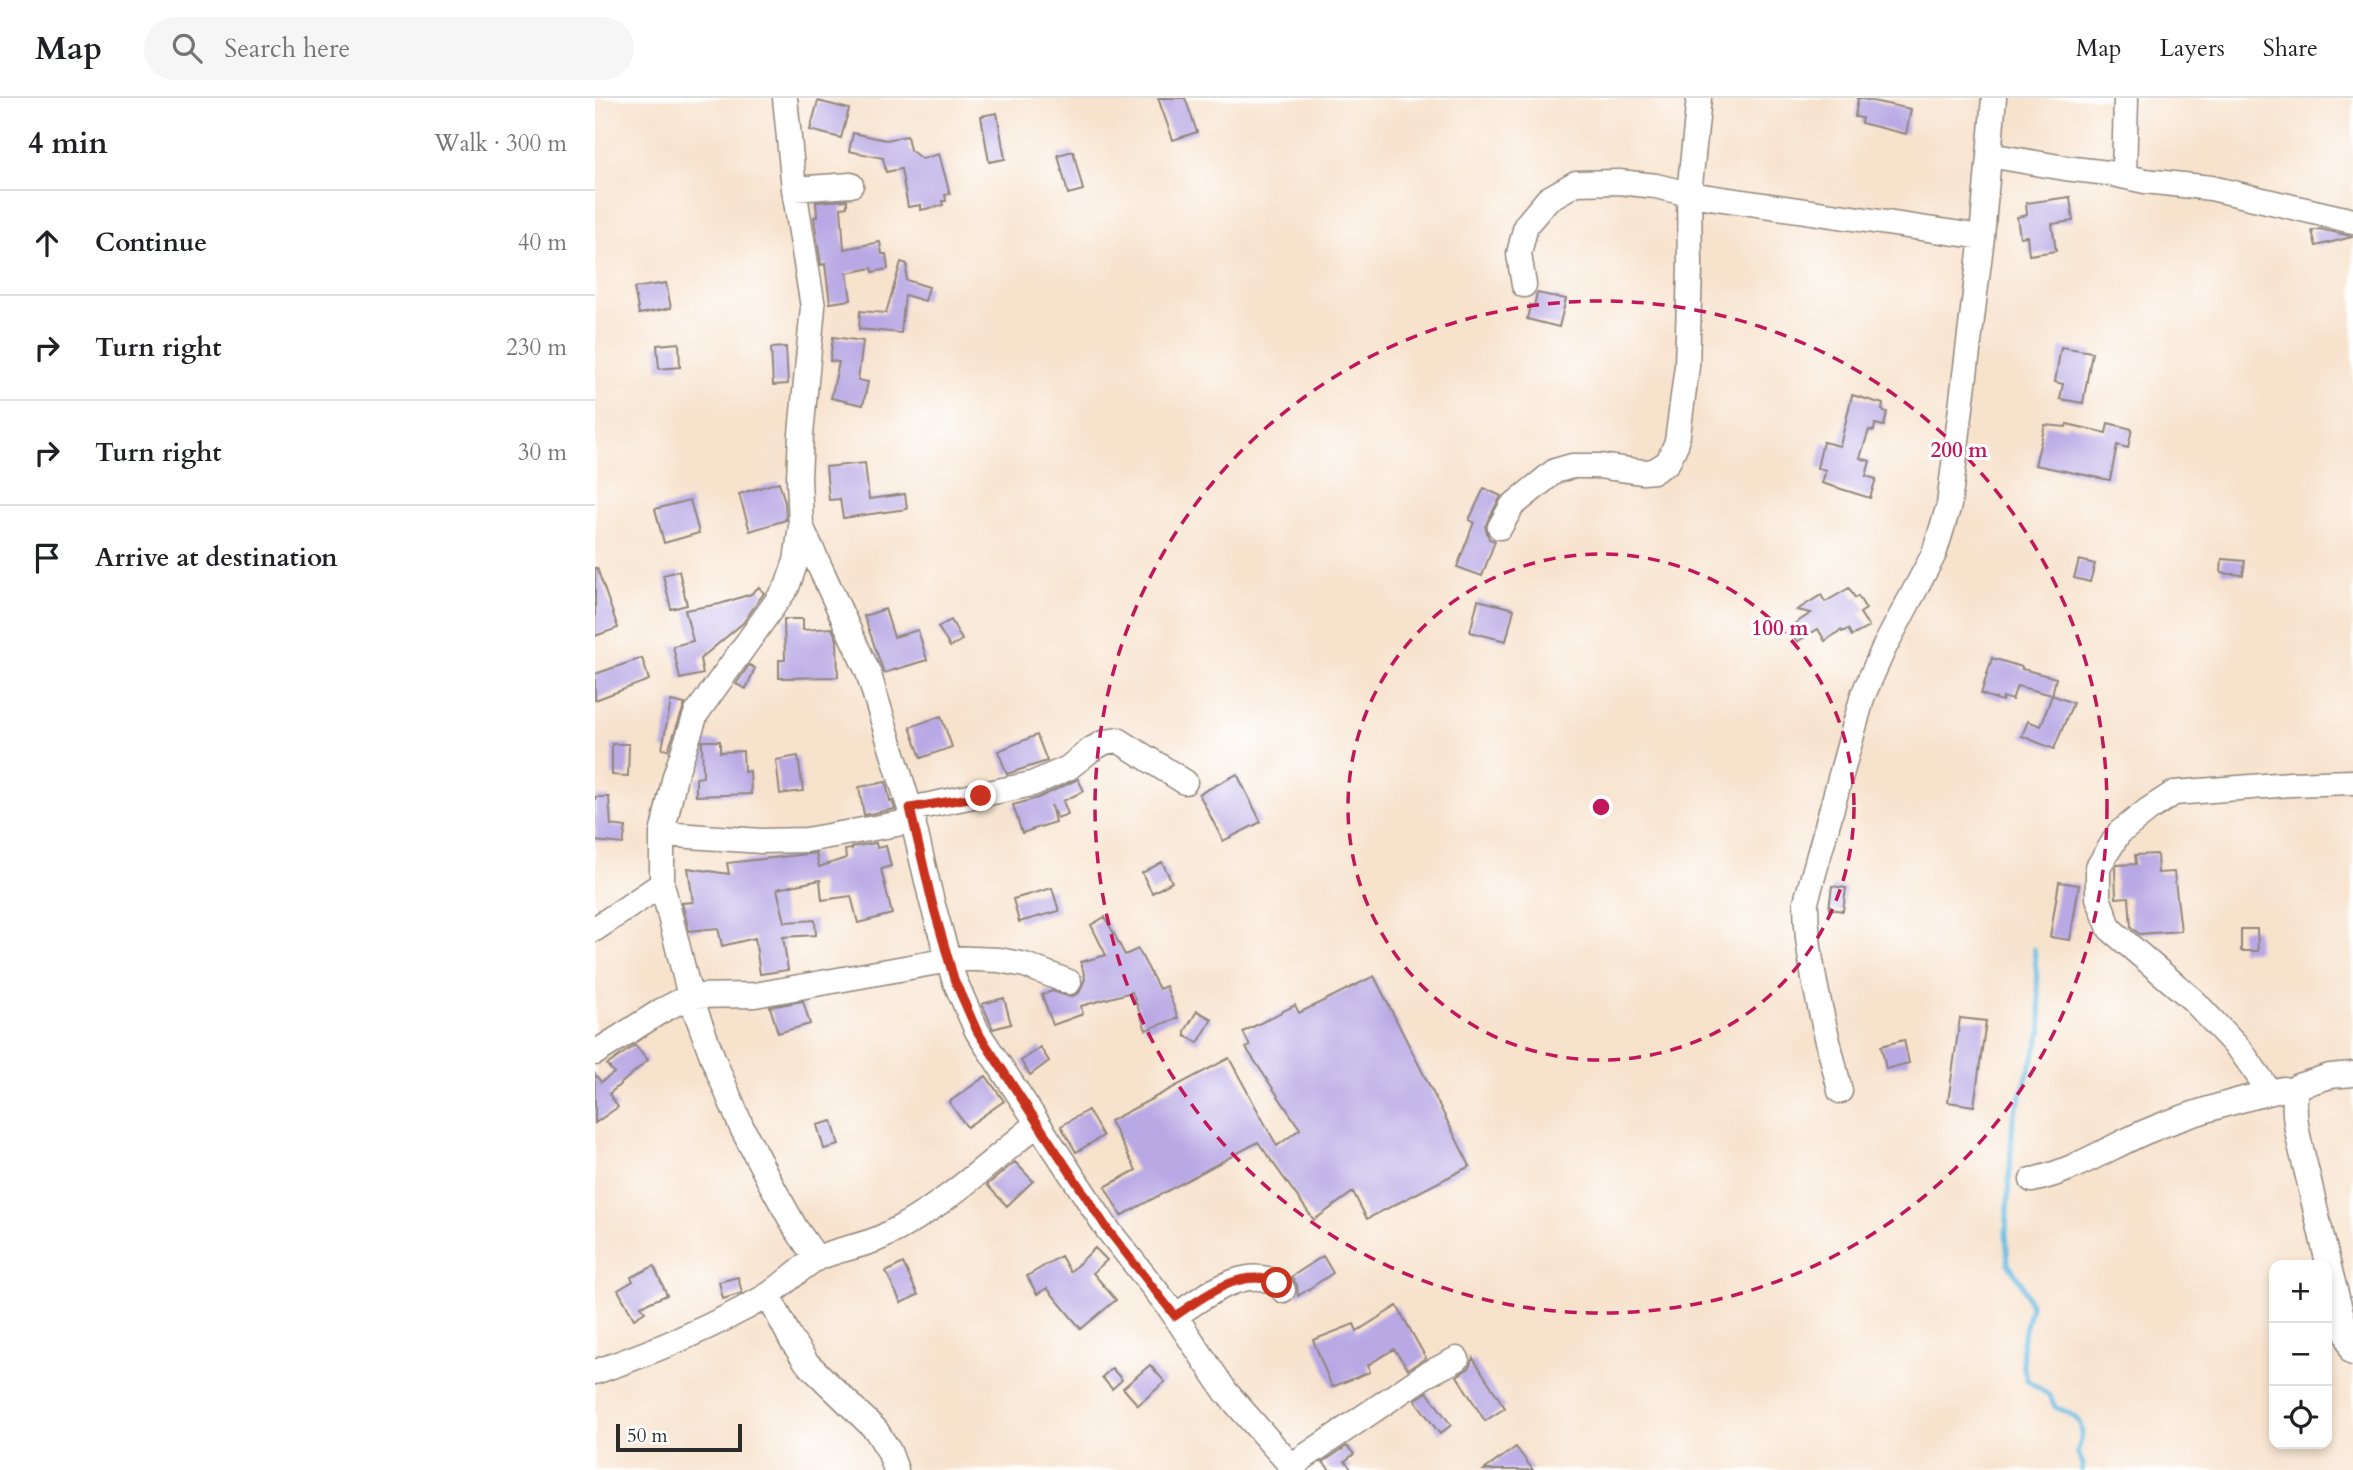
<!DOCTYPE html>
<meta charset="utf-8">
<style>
:root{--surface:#fff;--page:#f6f6f6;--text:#202124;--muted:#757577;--line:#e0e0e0}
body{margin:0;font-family:Cardo,serif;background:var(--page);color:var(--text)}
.controls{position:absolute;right:21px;bottom:21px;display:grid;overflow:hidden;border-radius:14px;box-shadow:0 4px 10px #0003}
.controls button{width:63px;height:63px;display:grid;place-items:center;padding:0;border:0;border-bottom:2px solid var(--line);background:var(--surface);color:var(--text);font:35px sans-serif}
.scale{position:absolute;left:21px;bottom:18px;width:126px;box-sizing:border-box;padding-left:7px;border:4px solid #2b2b2b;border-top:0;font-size:19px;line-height:24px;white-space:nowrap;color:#2b2b2b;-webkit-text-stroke:5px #fff;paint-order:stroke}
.stop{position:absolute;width:21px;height:21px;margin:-16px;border:5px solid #c8321e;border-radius:50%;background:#fff}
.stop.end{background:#c8321e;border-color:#fff;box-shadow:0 2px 7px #0008}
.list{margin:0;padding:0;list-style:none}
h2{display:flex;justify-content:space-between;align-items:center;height:91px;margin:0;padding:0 28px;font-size:30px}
h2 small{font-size:23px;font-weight:400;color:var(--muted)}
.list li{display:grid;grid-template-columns:46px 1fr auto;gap:21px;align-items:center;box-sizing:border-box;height:105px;padding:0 28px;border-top:2px solid var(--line)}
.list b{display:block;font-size:26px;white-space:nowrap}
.list em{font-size:23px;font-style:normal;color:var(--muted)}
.icon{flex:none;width:38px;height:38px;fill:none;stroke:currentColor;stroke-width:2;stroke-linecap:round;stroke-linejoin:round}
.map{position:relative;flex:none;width:1758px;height:1372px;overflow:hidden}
header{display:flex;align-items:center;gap:42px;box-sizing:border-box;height:98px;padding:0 35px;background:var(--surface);border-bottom:2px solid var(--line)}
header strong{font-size:33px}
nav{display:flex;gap:38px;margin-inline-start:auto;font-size:24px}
.search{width:490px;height:63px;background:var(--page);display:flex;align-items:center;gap:18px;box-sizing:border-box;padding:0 24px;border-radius:38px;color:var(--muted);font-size:26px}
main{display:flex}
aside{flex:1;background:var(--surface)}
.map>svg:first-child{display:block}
</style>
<header>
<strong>Map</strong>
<div class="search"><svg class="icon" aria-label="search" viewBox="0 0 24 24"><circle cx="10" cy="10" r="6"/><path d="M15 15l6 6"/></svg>Search here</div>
<nav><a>Map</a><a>Layers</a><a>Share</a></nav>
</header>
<main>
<aside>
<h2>4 min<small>Walk · 300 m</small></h2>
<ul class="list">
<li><svg class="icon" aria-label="ahead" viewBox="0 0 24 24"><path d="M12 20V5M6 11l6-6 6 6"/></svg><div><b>Continue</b></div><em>40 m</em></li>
<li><svg class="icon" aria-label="right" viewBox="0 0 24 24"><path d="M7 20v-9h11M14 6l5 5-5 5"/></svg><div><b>Turn right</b></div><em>230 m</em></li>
<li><svg class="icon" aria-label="right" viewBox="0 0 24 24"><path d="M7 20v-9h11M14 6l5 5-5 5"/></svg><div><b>Turn right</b></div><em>30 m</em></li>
<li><svg class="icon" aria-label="arrive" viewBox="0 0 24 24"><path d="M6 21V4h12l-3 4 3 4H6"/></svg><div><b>Arrive at destination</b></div></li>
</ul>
</aside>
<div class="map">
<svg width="1758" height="1372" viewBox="0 0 1758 1372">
<rect width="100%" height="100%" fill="#fff"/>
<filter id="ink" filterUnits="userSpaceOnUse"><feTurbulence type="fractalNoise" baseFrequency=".0143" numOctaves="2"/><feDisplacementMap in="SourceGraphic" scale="14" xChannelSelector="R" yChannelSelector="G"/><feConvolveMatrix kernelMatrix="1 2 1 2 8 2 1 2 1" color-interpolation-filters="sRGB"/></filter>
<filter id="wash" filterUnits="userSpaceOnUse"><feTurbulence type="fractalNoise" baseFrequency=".00686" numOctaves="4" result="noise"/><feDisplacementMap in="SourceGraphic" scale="28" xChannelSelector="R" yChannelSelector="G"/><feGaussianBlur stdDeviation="1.57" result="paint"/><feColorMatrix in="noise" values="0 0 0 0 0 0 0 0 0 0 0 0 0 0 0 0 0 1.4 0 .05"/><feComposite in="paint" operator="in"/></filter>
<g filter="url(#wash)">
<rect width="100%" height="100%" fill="#f7e2cc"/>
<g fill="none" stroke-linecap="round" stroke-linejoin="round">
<!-- stream -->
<path stroke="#65bbe2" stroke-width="5" d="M1439,851L1447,933L1418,1021L1411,1134L1413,1166L1426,1184L1436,1208L1427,1244L1428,1266L1432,1282L1455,1298L1460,1309C1485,1318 1493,1328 1482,1354L1488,1366L1487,1372"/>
</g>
<g id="blocks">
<!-- building -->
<path fill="#b8a8e4" d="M563,0H590L602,34L578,42Z
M1263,0L1316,11L1311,36L1266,25L1267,20L1260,19Z
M223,3L254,11L246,40L215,32Z
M402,15L410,61L394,64L386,18Z
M258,35L291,42L312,38L315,52L327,61L344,56L355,96L350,97L351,103H347L348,107L326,112V107L313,109L306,71L291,74L288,60L254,53Z
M478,53L488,92L473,96L463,57Z
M1475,99L1478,123L1457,126L1461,153L1434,157L1432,138L1425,139L1422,119L1432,117L1431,105Z
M252,102V109L246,110L249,151L285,144L287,156H291L293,171L278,174L277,170L252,175L256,202L235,205L230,166L226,167L220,127L219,119H222L221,104Z
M1725,131L1756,138L1757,139L1721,148L1717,133Z
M306,164L312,166L311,182L334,189L330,203L310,197L306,235L264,231L265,213L291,215Z
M71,185L76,210L44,216L39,190Z
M942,195L971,201L964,229L932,221L935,207L939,208Z
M238,239L268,243L263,282L273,284L268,307L236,300L244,264L235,263Z
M84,245L85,269L64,271L62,247Z
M191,249L193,286L178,287L176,250Z
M1466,249L1497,254L1488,305L1465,301L1468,286L1460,284Z
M1257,297L1288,306L1287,312L1292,314L1289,328L1280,326L1279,333L1274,332L1265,360L1275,363L1271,378L1281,381L1275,400L1227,385L1231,372L1222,370L1228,344L1245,348Z
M1513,325L1537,331L1533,350L1522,347L1515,382L1440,367L1450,327L1471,329L1472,326L1511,335Z
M270,365L274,401L310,396L312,411L248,420L245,401L234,402L231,369Z
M184,384L190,404L191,422L155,433L144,396Z
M889,390L906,398L890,428L894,441L900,443L887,478L862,469L879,424L874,422Z
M95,402L104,435L69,445L60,411Z
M1627,461L1650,463L1648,477L1626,475Z
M1484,462L1500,466L1495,484L1479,480Z
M0,470H2L23,530L0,538Z
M84,473L92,507L76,511L68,477Z
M164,489L169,495L148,525L105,561L108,576L85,581L78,548L98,543L90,512L125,506L156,496Z
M1254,490L1260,500L1263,498L1271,511L1265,515L1274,529L1257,538L1253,531L1247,534L1246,532L1230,543L1223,531L1202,544L1193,530L1216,515L1202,512L1226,497L1230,504Z
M883,502L919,511L911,543L875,534Z
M290,511L299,539L323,532L332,562L289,575L269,518Z
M189,521H208V532L237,530L242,542L243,579L184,580V562H190Z
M356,522L367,542L355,549L343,529Z
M47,560L54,582L0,602V576Z
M1397,560L1427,569V571L1461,580L1457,597L1422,588L1417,602L1408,599L1407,603L1386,596Z
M154,567L160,570L151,591L141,586Z
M1457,597L1478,605L1459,651L1427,638L1433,623L1446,628Z
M76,603L90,606L73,652L67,651Z
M346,618L357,649L326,660L315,629Z
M442,637L452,663L412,676L403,653Z
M107,643H125V654L148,653L149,674L155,673L156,696L101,698V680L108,679Z
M17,646H34L33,678L17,677Z
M203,658L208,693L185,696L181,662Z
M642,676L666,724L628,743L604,696Z
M483,681L489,693L468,703L473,716L462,720L456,707L460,724L427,735L418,707L443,700Z
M291,684L295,703H297L300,711L269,717L264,689Z
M0,699H14L16,727L31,729L28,746L0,743Z
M281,745L282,750L291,748L296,768L286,771L297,816L263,825L256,798L227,802L225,782L182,791L190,824L220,822L221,837L188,839L193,872L165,876L160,840L127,848L123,830L94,833L87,805L98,804L93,770L134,776L132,765L221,755L224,769L251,760L250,752L257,751V749Z
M1562,756L1563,775L1579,774L1586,833L1544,836L1536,829L1534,799L1521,800L1520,770L1522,767L1541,766L1540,757Z
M567,764L577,784L557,795L547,775Z
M1464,784L1484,787L1475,842L1455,839Z
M1237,788L1251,790L1248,813L1234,811Z
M457,790L464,813L424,824L418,801Z
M510,819L530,857L543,851L564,891L571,888L583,920L551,932L537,894L486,908L488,916L458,927L447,897L457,893L476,899L484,895L490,881L486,864L511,857L496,827Z
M1646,831H1662L1663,853H1646Z
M779,878L875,1068L772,1121L758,1094L719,1122L663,1044L526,1118L510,1089L541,1072L515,1023L634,960L682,1048L705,1031L651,950L655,948L648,934L700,907L704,915Z
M409,900L416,926L398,931L387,906Z
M208,903L215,926L183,935L175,909Z
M602,913L617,921L603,945L590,938V933Z
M1365,920L1391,923L1379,1008L1353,1004Z
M1309,942L1314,965L1291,971L1286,948Z
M40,947L53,962L14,996L23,1009L0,1025V976L6,984L19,975L12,967Z
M445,949L454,963L435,977L426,963Z
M391,978L409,1003L372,1029L354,1004Z
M493,1012L508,1038L481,1054L466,1028Z
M237,1023L244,1047L229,1051L222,1027Z
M420,1064L438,1083L412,1108L392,1087Z
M500,1150L512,1162L498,1175L521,1202L486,1231L452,1190L442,1196L432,1178L466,1158L475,1174Z
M728,1158L738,1175L703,1198L702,1187L696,1179Z
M308,1165L323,1197L306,1205L291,1174Z
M59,1168L72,1197L46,1208L50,1214L39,1221L23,1192L38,1183L36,1179Z
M143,1179L147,1195L128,1201L124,1184Z
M802,1208L831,1260L813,1271L799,1251L773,1267L775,1274L737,1289L718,1242L759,1226L762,1233Z
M878,1260L910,1310L890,1323L862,1278L874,1270Z
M555,1267L570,1284L543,1307L528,1290Z
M517,1270L527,1282L517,1291L507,1279Z
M832,1294L856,1327L845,1336L820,1302Z
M752,1348L759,1356L750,1363L757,1372H735L728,1364Z
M921,1349L938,1372H889Z"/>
</g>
</g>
<g filter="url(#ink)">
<use href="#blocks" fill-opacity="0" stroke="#91867c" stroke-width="2"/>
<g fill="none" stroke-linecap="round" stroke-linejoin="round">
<defs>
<path id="minor" d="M190,0L199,91L218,209L206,336L204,380L206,428L201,463L192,489L101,616L80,678L67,736V786L95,898L119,963L147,1030L176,1086L201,1131L222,1161
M1394,57L1470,70L1513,75L1550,83L1616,90L1758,123
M1529,78L1531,0
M199,91L256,87
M929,187L924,156L931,127L953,101L981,85L1024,84L1061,88L1094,96L1387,139
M206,428L273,574L315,711L337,804L359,881L382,933L513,1132L574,1209L631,1294L700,1372
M905,429L917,408L960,373L977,368H1004L1048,374L1059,373L1073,364L1082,344L1092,268L1095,169L1094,96L1104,0
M315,711L437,686L473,670L497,651L510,644L523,642L590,684
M67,736L166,743L211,742L319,723
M0,831L67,786
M353,860L404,862L430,867L474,884
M0,955L66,913L95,898L160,897L354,862
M1758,976L1735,978L1703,988C1693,1013 1708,1056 1714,1083C1727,1141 1740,1198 1758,1255
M1245,993C1231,932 1211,867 1211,804L1268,597L1289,550L1339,456L1354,407L1387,139L1399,0
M1675,994L1646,953L1598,902L1515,831L1503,800V769L1524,735L1553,712L1579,695L1695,686L1758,684
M1437,1082C1477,1074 1513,1050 1550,1034C1595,1015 1642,1002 1689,991
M173,1197L197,1243L212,1265L281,1332L294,1353L301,1372
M580,1218C607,1200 659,1159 688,1192
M0,1274C61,1253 114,1231 170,1199C188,1188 203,1171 221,1161C241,1151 266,1149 287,1139C344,1112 392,1067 441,1027
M696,1368L829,1278L862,1261"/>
</defs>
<!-- minor casing -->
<use href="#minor" stroke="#91867c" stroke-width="27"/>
<!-- minor -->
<use href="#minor" stroke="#fff" stroke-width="24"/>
</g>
</g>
<g fill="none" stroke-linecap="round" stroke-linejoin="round" filter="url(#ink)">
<!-- route -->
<path stroke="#c8321e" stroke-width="9" d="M386,698L315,710L337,804L359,881L382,933L513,1132L580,1218C609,1199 646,1168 682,1185"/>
</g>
<!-- distance rings -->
<g fill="none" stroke="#c2185b" stroke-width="3.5" stroke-dasharray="12 9">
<circle cx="1006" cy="709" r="253"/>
<circle cx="1006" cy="709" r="506"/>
</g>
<circle cx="1006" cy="709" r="10" fill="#c2185b" stroke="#fff" stroke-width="3.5"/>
<g font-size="21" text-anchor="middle" font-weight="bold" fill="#c2185b" stroke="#fff" stroke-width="6" stroke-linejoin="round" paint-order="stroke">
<text x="1364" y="359">200 m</text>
<text x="1185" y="537">100 m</text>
</g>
</svg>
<div class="controls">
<button>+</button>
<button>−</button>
<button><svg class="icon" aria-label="locate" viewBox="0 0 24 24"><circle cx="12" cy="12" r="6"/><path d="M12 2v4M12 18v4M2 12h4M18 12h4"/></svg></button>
</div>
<div class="scale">50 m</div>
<div class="stop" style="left:682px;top:1185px"></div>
<div class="stop end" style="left:386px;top:698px"></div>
</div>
</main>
